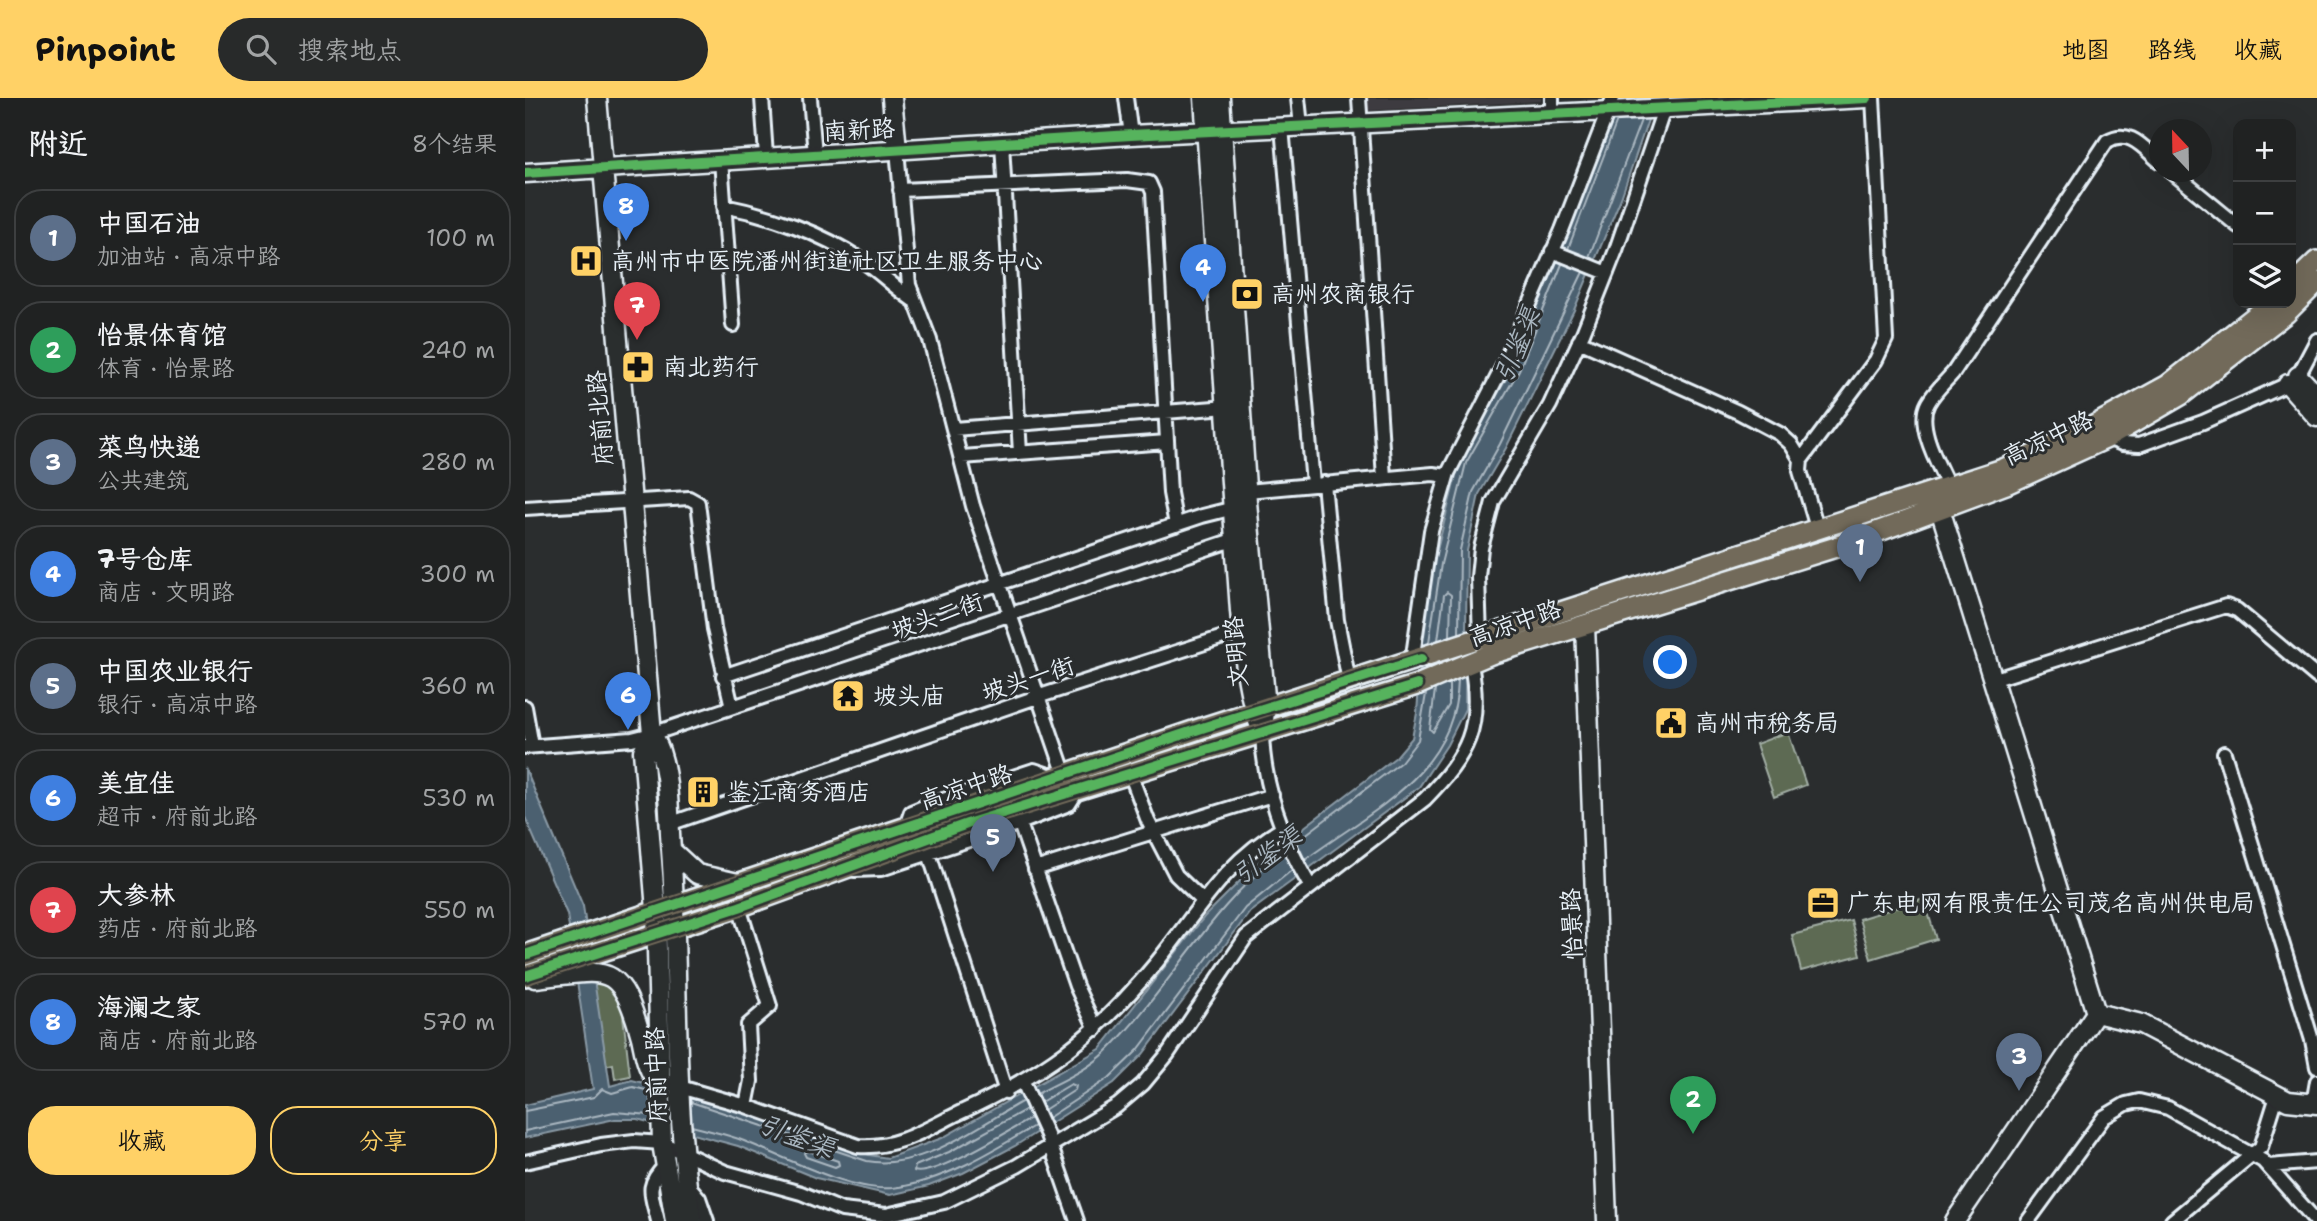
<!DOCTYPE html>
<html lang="zh">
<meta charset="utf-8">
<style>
:root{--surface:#202222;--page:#282a2a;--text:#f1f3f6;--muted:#a2a4a5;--line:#3d3f40;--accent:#ffd166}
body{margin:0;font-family:"Shantell Sans","LXGW WenKai TC",sans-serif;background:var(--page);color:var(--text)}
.controls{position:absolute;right:21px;top:21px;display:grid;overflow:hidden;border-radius:14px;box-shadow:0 7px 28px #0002}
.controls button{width:63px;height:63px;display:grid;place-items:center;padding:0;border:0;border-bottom:2px solid var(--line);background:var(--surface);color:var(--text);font:35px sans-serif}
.compass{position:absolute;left:1624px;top:21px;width:63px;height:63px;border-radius:50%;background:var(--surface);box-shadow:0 7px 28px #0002;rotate:338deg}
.you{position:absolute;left:1146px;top:565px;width:24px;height:24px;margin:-18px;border:5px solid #fff;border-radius:50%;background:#1a73e8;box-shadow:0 0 0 10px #1a73e833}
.badge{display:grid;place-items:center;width:46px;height:46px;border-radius:50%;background:var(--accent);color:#fff;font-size:23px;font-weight:700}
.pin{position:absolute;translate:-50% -58px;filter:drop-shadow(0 2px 4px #0008)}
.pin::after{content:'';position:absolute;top:37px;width:24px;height:21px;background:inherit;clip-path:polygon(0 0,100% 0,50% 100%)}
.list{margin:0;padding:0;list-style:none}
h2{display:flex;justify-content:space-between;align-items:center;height:91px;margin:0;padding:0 28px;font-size:30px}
h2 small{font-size:23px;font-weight:400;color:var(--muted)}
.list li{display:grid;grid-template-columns:46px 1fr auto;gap:21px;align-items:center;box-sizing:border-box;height:98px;margin:0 14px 14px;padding:0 14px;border:2px solid var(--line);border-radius:28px}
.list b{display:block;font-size:26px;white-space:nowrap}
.list p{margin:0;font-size:23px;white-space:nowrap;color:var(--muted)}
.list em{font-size:23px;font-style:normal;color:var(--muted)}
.actions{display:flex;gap:14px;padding:21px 28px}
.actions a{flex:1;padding:16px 0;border:2px solid var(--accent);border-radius:28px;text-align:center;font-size:24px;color:var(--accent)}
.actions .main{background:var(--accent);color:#111}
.icon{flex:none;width:38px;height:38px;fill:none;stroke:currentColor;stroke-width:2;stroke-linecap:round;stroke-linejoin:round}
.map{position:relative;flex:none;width:1792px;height:1123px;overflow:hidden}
header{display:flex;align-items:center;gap:42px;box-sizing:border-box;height:98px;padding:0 35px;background:var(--accent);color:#111}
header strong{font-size:33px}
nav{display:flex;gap:38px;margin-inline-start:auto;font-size:24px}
.search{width:490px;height:63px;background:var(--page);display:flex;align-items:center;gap:18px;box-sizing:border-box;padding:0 24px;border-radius:38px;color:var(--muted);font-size:26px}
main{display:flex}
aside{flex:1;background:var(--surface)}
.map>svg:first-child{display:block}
</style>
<header>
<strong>Pinpoint</strong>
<div class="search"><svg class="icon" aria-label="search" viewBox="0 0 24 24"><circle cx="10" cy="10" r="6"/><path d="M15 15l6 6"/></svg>搜索地点</div>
<nav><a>地图</a><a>路线</a><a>收藏</a></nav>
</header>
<main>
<aside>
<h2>附近<small>8个结果</small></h2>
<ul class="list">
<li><span class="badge" style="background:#5c6f8a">1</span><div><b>中国石油</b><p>加油站 · 高凉中路</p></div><em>100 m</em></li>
<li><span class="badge" style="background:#2e9e5b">2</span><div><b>怡景体育馆</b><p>体育 · 怡景路</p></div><em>240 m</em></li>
<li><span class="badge" style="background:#5c6f8a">3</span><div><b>菜鸟快递</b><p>公共建筑</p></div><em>280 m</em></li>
<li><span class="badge" style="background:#3f7fe0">4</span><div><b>7号仓库</b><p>商店 · 文明路</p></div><em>300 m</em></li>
<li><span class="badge" style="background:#5c6f8a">5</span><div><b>中国农业银行</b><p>银行 · 高凉中路</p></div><em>360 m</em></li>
<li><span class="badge" style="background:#3f7fe0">6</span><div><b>美宜佳</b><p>超市 · 府前北路</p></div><em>530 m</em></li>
<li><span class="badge" style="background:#e0444e">7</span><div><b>大参林</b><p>药店 · 府前北路</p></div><em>550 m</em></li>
<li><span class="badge" style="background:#3f7fe0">8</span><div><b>海澜之家</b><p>商店 · 府前北路</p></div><em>570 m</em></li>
</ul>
<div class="actions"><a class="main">收藏</a><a>分享</a></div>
</aside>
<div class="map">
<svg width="1792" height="1123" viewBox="0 0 1792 1123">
<rect width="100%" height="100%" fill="#2a2d2e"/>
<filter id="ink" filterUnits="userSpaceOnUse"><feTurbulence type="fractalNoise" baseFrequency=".0143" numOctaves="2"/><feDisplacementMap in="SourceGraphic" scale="14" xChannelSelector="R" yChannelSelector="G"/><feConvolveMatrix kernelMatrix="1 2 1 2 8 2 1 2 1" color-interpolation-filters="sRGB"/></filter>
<g filter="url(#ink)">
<!-- built -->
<path fill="#3e3b3f" d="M838,0H1016V3L838,13Z"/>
<!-- green -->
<path fill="#5d6a52" stroke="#a2aea5" stroke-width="2" d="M1263,634L1281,687L1249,699L1231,646Z
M1399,801L1411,841L1346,861L1334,821Z
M1326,822L1335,857L1276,873L1267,837Z
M77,880L96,900L105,978L90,981L88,966L67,971L57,886Z"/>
<!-- water -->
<path fill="#4c606f" stroke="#8a9aa6" stroke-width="2" d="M1093,0H1127L1123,22L1096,100L1049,212L981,350L954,396L942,453L940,611L922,647L894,689L725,814L618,956L589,985L490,1048L438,1075L404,1088L365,1097L291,1080L213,1048L112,1021H90L0,1040V1007L68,991L42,816L0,719V670L58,808L85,988L107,982L175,999L344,1057L363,1060L417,1040L575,951L680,818L735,763L871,659L887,640L892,615L899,520L909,464L935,362L988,269Z"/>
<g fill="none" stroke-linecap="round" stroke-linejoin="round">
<!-- shore -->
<path stroke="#aab7c1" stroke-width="2" d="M1043,151L1092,23
M1064,159L1116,22
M934,535L935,452L948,394L975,346L1058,174
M913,542L919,497L922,494L926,497L925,538
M904,544L916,466L941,365L994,272L1037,166
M910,592L905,631L908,634L924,607V586
M771,744L876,664L893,642L901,596
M780,762C845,713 931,676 933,582
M512,996C534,984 563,972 581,954C645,891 685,808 758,754
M166,1004L342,1063C397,1073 452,1028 498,1003
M516,1004L546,986L551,988L550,992L519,1012
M502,1011L424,1054L390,1068L389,1073C408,1080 486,1032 506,1020
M0,1013L69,999L77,991L87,995L108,989L125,993
M523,1020L584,980L613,952L720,810L767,772
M167,1028C184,1033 202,1036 219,1043C257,1058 326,1094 367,1090C417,1084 467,1054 509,1028
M0,1033L89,1014L126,1017
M284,1053L313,1063L314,1067L310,1069L281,1059L279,1055Z"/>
<defs>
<path id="street" d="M237,0L241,58
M285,0L290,56
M601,0L606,37
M773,0L776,28
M834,0L859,380
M1027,0V16
M757,29L788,386
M477,45L495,355
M372,51L384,187L405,242L448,408L540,677
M196,62L208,227
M1647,74L1713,128
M375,92L602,82L624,85L628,94L645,395L651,427
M199,108C245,117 297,135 336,162C355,174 370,190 388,202
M1027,153L1082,175
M1054,243L1213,314L1255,336L1266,346L1276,362
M429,331L702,309
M1582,340L1597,346L1614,347L1678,324L1763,286L1773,278L1792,242
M437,359L642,344
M799,385L812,522L824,583
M1424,390C1415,369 1390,328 1403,305C1409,294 1420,284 1428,275L1582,43C1604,30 1618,49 1634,63
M722,393L908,376L922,378
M0,410L164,400L173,405L189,531L207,609
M1293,433L1275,373L1276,362L1351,262L1361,241L1348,0
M955,541L953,479L956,450L968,404L1025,307L1058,235L1091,152L1139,11
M887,564L906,433L923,375L978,268L1037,132L1088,0
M198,578L677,418L709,410
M1467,582L1701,508L1712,512L1792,579
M0,609L7,648
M737,634C738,687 758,742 785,788
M0,649L107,641L127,636L711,441
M1699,655L1787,942L1792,969
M605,675L623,723L651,777L678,803
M492,717L551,888L571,931
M144,726L512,599L717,533
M380,731L386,714L403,707L509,672L530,679
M399,740L481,994
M510,771L747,697
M329,772L356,771L495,725L544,706L554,690
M214,809L245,908L223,927L226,983L221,1008
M134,983L221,1008L333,1048C370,1051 400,1032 432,1016C519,976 571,939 632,864C674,812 698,765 758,730
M498,984L522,1037L552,1123
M1788,1006L1792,983
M0,1064L76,1047L109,1043L137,1045L200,1074L276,1095L317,1112L361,1117L419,1104L492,1068L592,1008L618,986L642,957L721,839L900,701C943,657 958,629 946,566
M1744,1068L1792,1064
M163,1087L174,1100L182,1123
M133,1123C127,1097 119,1088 140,1068
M1503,1123L1579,1019L1601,1006L1614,1003L1643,1010L1738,1063L1791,1123
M1647,1123L1736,1049L1752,998"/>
<path id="secondary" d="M72,0L127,636C146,666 143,715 146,751C155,874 147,1000 167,1123
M367,0L372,51
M679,0L715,513C719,554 721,596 737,634
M695,0L722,404L741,609L739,621
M0,75L606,37L1342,0
M1773,278L1792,298
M1763,286L1792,319
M1415,411L1571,915L1430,1123
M1060,527L1082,1123
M127,636L118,653L131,812L137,1045L150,1123
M146,752L172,776L213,785
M10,880C81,873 94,860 116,939C119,952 121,968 129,979
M1571,915L1616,926L1763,1003L1792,1006"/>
<path id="primary" d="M1766,188L1792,163
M0,857L680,629L1478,371L1561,332L1643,287L1747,205
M0,878L214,809L442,726L892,587L966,556L1311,449L1481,386L1582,340L1656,297L1761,215L1792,184"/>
</defs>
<!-- street casing -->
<use href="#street" stroke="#e8f1f8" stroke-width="18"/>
<!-- secondary casing -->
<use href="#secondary" stroke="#e8f1f8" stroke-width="23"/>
<!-- primary casing -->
<use href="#primary" stroke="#e8f1f8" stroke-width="24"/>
<!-- street -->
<use href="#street" stroke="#2a2d2e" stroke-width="12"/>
<!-- secondary -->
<use href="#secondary" stroke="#2a2d2e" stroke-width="18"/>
<!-- primary -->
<use href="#primary" stroke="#726b5a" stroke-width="19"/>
<defs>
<path id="cycleway" d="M0,75L606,37L1342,0
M0,857L680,629L896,561
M0,878L214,809L442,726L892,587"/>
</defs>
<!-- cycleway casing -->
<use href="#cycleway" stroke="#2a2d2e" stroke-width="15"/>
<!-- cycleway -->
<use href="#cycleway" stroke="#56b35d" stroke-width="10"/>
</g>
</g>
<!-- icons -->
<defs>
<symbol id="hospital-square" viewBox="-11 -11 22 22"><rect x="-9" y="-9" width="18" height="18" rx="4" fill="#ffd166" stroke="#2a2d2e"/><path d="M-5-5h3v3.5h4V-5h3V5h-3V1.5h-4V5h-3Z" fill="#111"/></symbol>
<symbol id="bank-square" viewBox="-11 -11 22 22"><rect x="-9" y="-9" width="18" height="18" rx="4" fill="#ffd166" stroke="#2a2d2e"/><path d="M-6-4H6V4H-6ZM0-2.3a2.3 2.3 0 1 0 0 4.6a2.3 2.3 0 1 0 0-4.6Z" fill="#111"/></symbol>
<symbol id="pharmacy-square" viewBox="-11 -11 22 22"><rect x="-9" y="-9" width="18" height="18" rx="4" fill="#ffd166" stroke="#2a2d2e"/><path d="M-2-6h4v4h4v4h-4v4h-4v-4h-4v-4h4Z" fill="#111"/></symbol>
<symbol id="temple-square" viewBox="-11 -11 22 22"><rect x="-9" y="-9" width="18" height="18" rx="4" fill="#ffd166" stroke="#2a2d2e"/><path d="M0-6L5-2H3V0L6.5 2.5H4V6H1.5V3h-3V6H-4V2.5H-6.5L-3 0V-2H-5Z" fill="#111"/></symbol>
<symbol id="civic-square" viewBox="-11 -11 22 22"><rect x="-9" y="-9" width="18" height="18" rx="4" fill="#ffd166" stroke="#2a2d2e"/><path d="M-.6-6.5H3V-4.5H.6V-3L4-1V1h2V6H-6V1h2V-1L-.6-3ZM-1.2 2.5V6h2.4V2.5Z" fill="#111"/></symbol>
<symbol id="building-square" viewBox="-11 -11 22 22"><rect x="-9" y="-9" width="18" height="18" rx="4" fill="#ffd166" stroke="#2a2d2e"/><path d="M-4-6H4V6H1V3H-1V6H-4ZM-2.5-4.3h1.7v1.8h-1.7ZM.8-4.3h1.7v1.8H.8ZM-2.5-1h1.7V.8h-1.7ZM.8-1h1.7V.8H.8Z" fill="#111"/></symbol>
<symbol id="office-square" viewBox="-11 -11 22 22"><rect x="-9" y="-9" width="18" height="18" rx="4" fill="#ffd166" stroke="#2a2d2e"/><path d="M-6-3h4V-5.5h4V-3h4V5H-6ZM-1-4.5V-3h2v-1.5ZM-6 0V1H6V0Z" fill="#111"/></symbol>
</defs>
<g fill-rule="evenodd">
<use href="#hospital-square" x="42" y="144" width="38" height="38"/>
<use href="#bank-square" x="703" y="177" width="38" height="38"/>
<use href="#pharmacy-square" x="94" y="250" width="38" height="38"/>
<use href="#temple-square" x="304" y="579" width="38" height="38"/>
<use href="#civic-square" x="1127" y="606" width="38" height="38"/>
<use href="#building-square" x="159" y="675" width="38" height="38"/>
<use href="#office-square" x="1279" y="786" width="38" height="38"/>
</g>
<g text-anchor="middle" stroke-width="6" stroke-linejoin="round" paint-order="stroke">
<!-- street labels -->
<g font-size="24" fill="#e8f1f8" stroke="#2a2d2e">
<text transform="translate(334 32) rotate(-3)" y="8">南新路</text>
<text transform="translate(75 320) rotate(-95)" y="8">府前北路</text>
<text transform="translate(1523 340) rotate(-25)" y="8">高凉中路</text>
<text transform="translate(412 518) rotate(-19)" y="8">坡头二街</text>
<text transform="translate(990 525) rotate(-19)" y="8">高凉中路</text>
<text transform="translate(711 554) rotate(-95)" y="8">文明路</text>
<text transform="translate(503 581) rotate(-18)" y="8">坡头一街</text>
<text transform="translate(441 689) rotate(-18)" y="8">高凉中路</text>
<text transform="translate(1047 826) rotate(-92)" y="8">怡景路</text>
<text transform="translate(131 977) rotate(-92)" y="8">府前中路</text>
</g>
<!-- poi labels -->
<g font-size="24" fill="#e8f1f8" stroke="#2a2d2e" text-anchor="start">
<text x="86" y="171">高州市中医院潘州街道社区卫生服务中心</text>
<text x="746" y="204">高州农商银行</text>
<text x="138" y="277">南北药行</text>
<text x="348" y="606">坡头庙</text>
<text x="1170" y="633">高州市税务局</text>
<text x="202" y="702">鉴江商务酒店</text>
<text x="1322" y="813">广东电网有限责任公司茂名高州供电局</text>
</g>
<!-- water labels -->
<g font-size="26" font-style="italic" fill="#aab7c1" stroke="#2a2d2e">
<text transform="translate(992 247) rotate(-67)" y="9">引鉴渠</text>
<text transform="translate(742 757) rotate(-36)" y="9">引鉴渠</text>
<text transform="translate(272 1038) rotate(20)" y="9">引鉴渠</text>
</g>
</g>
</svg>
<div class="controls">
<button>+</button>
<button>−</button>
<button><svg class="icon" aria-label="layers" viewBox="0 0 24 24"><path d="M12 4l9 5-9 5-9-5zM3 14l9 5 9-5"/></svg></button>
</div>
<svg class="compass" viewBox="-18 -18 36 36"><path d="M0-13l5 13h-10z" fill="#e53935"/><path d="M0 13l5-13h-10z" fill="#a2a4a5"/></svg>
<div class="you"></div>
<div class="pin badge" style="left:1335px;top:484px;background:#5c6f8a">1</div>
<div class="pin badge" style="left:1168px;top:1036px;background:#2e9e5b">2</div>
<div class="pin badge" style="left:1494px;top:993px;background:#5c6f8a">3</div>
<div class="pin badge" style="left:678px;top:204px;background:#3f7fe0">4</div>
<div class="pin badge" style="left:468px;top:774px;background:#5c6f8a">5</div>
<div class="pin badge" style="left:103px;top:632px;background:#3f7fe0">6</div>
<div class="pin badge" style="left:112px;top:242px;background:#e0444e">7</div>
<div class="pin badge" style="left:101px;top:143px;background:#3f7fe0">8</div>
</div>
</main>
